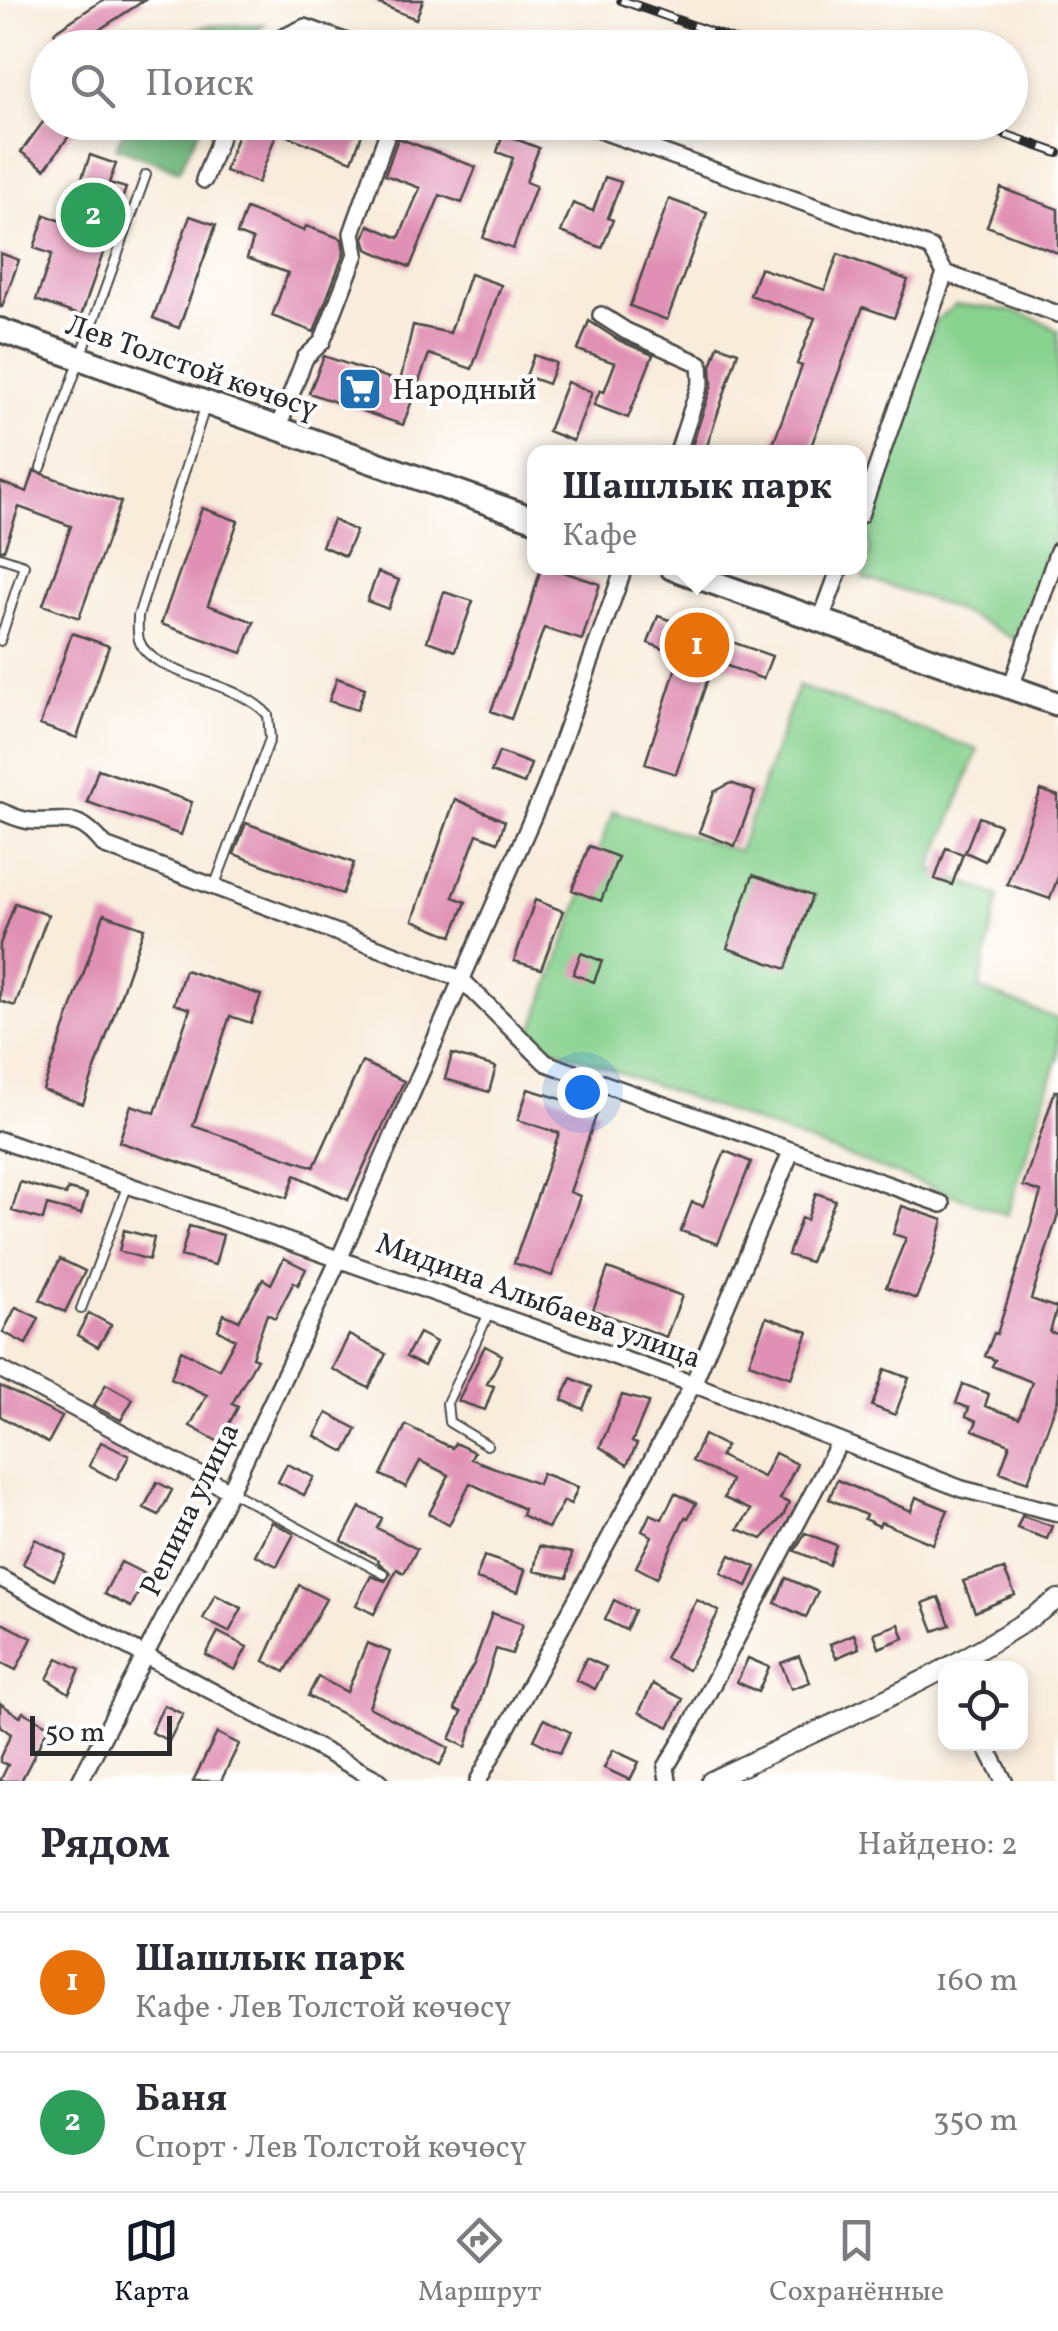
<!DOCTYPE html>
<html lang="ru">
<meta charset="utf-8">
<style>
:root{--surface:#fff;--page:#f2f2f3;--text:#2b2b33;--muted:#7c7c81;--line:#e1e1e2;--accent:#111827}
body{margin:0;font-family:Vollkorn,serif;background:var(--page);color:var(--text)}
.controls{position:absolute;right:30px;bottom:30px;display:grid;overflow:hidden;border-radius:20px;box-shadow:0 5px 15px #0003}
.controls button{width:90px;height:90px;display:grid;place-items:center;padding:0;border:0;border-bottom:2px solid var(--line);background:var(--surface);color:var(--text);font:50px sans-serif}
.scale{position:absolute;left:30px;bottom:25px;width:142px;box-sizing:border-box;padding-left:10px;border:5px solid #2b2b2b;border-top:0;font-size:28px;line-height:35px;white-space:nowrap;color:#2b2b2b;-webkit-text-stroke:8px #fff;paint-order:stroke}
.you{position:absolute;left:582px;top:1092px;width:35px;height:35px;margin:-25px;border:8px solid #fff;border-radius:50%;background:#1a73e8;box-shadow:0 0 0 15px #1a73e833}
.badge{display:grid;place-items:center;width:65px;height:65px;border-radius:50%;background:var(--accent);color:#fff;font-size:32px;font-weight:700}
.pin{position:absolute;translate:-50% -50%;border:5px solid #fff;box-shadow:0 2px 10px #0006}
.popup{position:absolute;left:527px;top:445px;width:340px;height:130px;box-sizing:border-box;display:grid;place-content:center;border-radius:20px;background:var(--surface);filter:drop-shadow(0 2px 8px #0005);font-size:32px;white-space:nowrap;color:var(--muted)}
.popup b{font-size:38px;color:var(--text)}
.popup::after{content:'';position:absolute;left:50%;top:100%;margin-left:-20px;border:20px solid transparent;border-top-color:var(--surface)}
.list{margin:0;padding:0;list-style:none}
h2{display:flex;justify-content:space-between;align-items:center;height:130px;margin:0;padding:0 40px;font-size:42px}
h2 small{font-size:32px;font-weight:400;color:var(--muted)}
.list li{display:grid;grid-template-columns:65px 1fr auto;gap:30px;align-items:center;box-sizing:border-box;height:140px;padding:0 40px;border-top:2px solid var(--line)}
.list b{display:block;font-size:38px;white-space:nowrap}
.list p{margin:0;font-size:32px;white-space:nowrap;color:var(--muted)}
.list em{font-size:32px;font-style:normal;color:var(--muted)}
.icon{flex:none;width:55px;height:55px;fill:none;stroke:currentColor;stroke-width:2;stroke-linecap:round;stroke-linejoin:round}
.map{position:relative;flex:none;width:1058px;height:1781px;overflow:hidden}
.search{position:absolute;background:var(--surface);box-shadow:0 5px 15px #0003;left:30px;right:30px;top:30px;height:110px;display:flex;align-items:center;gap:25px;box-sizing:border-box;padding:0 35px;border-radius:55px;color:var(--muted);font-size:38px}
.sheet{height:410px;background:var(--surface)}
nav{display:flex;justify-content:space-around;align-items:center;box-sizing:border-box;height:140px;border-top:2px solid var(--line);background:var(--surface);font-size:28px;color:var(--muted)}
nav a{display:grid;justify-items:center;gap:5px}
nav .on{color:var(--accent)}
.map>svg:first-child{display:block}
</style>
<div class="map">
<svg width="1058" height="1781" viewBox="0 0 1058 1781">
<rect width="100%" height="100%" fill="#fff"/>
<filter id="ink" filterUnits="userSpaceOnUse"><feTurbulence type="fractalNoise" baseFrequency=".01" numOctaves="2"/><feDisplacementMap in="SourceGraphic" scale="20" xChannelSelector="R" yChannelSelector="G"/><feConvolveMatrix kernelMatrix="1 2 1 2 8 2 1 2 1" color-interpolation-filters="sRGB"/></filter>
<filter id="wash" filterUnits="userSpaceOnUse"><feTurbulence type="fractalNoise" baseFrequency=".0048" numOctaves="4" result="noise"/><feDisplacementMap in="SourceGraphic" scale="40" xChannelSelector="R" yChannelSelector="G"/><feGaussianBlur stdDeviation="2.25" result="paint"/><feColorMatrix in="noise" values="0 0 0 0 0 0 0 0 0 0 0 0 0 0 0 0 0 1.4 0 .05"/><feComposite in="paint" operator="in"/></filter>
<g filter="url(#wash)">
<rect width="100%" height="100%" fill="#f8ecdb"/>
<!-- green -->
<path fill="#88d28f" stroke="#5a7e5d" stroke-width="2.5" d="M955,305C990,307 1029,310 1058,331V526L1015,640C966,611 917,594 863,578L870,552L865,525L935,321Z
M798,686L978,750L931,870L999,896L979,989L1058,1019V1057L1007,1215L529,1039L613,811L739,851Z"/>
<!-- forest -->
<path fill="#6eb47a" stroke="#4c7052" stroke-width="2.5" d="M265,24L241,47H162L166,39L206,26Z
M127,123V122L202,123L179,171L116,147Z"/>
<g id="blocks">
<!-- building -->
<path fill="#e090b4" d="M103,0H145L71,48H64L54,32Z
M370,0H423L416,19Z
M43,122H79L45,169L21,152Z
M242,122H347L364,129L352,161L277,132L258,183L225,171Z
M503,134L539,148L526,182L536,186L513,249L483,238L513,158L497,152Z
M398,138L476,167L462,203L440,195L410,267L367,249L364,238L369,225L399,238L420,188L385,175Z
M90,155L116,164L109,183L126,188L81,316L36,300L52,254L34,248L45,215L66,223Z
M605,177L621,182L608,218L613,220L602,248L561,232L573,203L593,211Z
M1001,188L1058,209V253L987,226Z
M669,199L707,213L667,320L630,306Z
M246,209L304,231L306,226L342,239L344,253L314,332L272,316L288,273L247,258L253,240L237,234Z
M190,216L216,225L179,328L153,318Z
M0,253L19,260L2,307H0Z
M838,254L908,280L894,318L863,307L809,452H770L802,366L797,364L815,318L750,295L760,268L825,290Z
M470,274L501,285L472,369L429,354L403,425L309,393L324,356L400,382L413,325L450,333Z
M589,321L620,341L653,355L628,418L594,405L600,390L604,392L615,363L578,350Z
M718,345L738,352L705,452H690L712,384L711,366Z
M534,355L556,363L548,384L526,376Z
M567,382L592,392L573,441L548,431Z
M34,471L121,502L79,618L43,605L71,526L19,507L4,550H0V482L27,492Z
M202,508L238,521L208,605L254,622L242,653L161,624Z
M333,520L356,531L345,556L322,546Z
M541,568H551L600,584L582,640L544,628L511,719L491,711L525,622Z
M378,572L399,580L388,609L367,601Z
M444,592L473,601L455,651L427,641Z
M658,616L772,656L763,679L719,663L718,668L712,666L676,774L645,764L680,655L648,643Z
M72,633L109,646L77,738L40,725Z
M337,678L365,688L357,710L329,701Z
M499,752L531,764L524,784L491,772Z
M98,769L192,802L181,835L87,802Z
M731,783L755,792L735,846L699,832L714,792Z
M1041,790L1058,796V877L1050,899L1007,884Z
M455,799L505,821L498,842L477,834L453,897L466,902L452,936L413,920Z
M979,817L1000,825L985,861L965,852Z
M246,823L354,863L342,894L234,854Z
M589,846L618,857L601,901L572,890Z
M946,848L963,854L952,885L935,879Z
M753,875L812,896L786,969L727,948Z
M535,900L563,911L541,969L514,961Z
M15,903L48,915L15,1006L0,1001V944Z
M104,914L144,928L83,1104L43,1090Z
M581,953L602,961L594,982L573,974Z
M185,970L261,995L251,1023L230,1016L193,1126L314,1167L362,1062L404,1081L348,1200L295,1175L287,1198L119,1142L131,1105L155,1113L190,1009L174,1004Z
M452,1054L496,1067L489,1092L445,1079Z
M528,1089L598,1110L570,1192L580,1196L552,1276L514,1263L559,1133L518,1120Z
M1055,1091H1058V1214L1031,1299L1057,1308L1050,1332L1058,1334V1399L1028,1482L1000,1472L1010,1444L973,1430L977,1421L966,1416L969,1408L956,1403L963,1384L989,1394L985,1406L1019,1418L1032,1382L992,1366L995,1360L985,1356L994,1333L997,1334L1041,1192L1023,1186Z
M725,1151L751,1162L718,1244L681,1231L692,1202L703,1206Z
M20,1182L66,1195L68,1189L87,1194L81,1214L47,1205L43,1220L12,1211Z
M816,1193L835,1200L810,1262L788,1255L801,1218L807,1220Z
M902,1206L943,1220L933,1258L916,1299L886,1287L906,1238L893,1234Z
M189,1226L223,1235L215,1265L181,1256Z
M124,1230L154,1238L149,1260L119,1251Z
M284,1258L306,1269L298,1285L294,1282L275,1318L267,1314L252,1357L257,1359L232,1404L238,1407L219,1442L190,1426L207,1395L171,1378L181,1350L219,1369L235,1339L218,1330L224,1314L239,1321L263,1279L271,1284Z
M60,1259L85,1271L65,1312L40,1300Z
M608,1268L682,1296L666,1337L593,1310Z
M16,1307L39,1318L26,1344L3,1332Z
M89,1313L111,1325L98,1347L77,1335Z
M766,1317L808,1332L791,1378L749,1363Z
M419,1333L436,1342L424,1366L406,1357Z
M349,1335L386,1354L369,1388L332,1369Z
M485,1346L502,1355L487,1384L494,1386L485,1410L458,1401Z
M885,1369L909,1378L895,1415L872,1406Z
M571,1378L592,1387L583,1409L562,1400Z
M106,1384L133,1399L121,1420L94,1406Z
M0,1386L62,1417L48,1443L0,1416Z
M622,1395L649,1402L632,1442L637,1444L627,1465L600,1447Z
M327,1413L357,1429L345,1452L315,1436Z
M406,1425L452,1448L455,1443L474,1452L471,1459L538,1484L542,1473L578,1487L571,1504L564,1501L548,1528L522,1515L524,1509L470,1483L449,1525L429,1514L449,1475L420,1461L406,1487L381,1475Z
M704,1435L726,1446L720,1456L763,1477L775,1453L797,1464L780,1499L789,1503L783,1516L762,1539L738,1529L751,1510L724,1498L731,1480L692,1461Z
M101,1442L129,1456L116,1480L89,1466Z
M287,1464L314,1477L304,1495L278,1482Z
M837,1480L911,1511L916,1497L948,1510L933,1544L881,1522L879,1526L864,1519L866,1515L829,1499Z
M157,1482L172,1490L159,1515L144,1508Z
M675,1493L696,1503L688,1518L685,1517L657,1578L636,1567L652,1536L642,1531L650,1514L662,1519Z
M360,1507L382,1518L377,1528L417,1549L404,1573L397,1569L374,1614L356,1605L371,1576L385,1581L391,1573L378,1562L379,1560L342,1541Z
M1022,1516L1052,1526L1047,1539L1017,1528Z
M272,1522L294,1534L277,1566L255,1555Z
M805,1533L836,1545L829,1565L795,1551Z
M35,1539L66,1555L54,1580L23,1564Z
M539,1546L572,1553L567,1578L534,1571Z
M730,1555L756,1567L747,1586L721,1573Z
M484,1556L525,1570L518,1592L476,1579Z
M121,1562L147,1575L131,1607L104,1594Z
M1004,1569L1015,1595L975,1612L963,1581Z
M786,1578L818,1592L806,1617L775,1603Z
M299,1585L326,1599L285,1672L264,1661Z
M215,1595L242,1608L229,1632L203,1619Z
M939,1597L950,1625L934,1631L923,1603Z
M614,1600L635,1611L626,1630L605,1620Z
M697,1600L719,1611L688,1670L665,1658Z
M492,1613L523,1624L512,1654L496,1649L466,1747L450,1739L462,1712L455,1709L464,1681L474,1664Z
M0,1622L32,1638L16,1670L0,1662Z
M899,1624L904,1638L879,1648L874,1633Z
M218,1632L247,1647L235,1670L206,1655Z
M854,1634L859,1648L836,1658L830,1644Z
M367,1643L390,1652L369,1707L449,1748L440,1765L308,1696L318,1677L347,1692Z
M799,1656L810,1682L791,1689L781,1663Z
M58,1658L80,1669L69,1693L47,1679Z
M586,1658L606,1667L595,1689L576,1680Z
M748,1658L769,1667L758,1692L737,1682Z
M653,1684L683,1699L669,1727L639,1712Z
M0,1703L20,1717L23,1712L49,1726L21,1781H0L8,1765L0,1762V1757L11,1734L0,1726Z
M164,1705L183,1714L169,1741L151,1732Z
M544,1719L570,1732L560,1753L534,1740Z
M217,1733L239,1744L221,1781H193Z
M613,1750L639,1762L630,1780L604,1768Z"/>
</g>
</g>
<g filter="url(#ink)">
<use href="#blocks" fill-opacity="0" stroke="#4a4845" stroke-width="2.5"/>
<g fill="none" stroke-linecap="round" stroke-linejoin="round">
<defs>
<path id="service" d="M205,407L138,616C138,623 137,633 139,640C150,676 238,680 268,715L270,739L214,887
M41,468L146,175
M0,557L24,565L0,641
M81,1309L127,1187
M487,1445L449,1422L447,1403L490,1311
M230,1491L384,1574"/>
<path id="minor" d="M260,48L305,27L364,48
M577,122L931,248L945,273
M204,180L226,122
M601,315L626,331L700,364L701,381L678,452
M278,428L305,358L322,342L356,254L352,233L389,129L381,122
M860,515L945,273L1058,314
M821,619L840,568
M1011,687L1058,551
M0,811C10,815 21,821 32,821C68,823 78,812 105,846L461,979L546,1063L942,1204
M0,1140L693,1384L962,1489L1058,1513
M0,1369L230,1491
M0,1578L380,1781
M985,1744L1004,1781
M80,1781L230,1491L340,1257L545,789L624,568
M478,1781L693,1384L791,1152
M668,1781L666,1767L690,1727L839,1443"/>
<path id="tertiary" d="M711,1781C827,1725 953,1675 1058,1599"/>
<path id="primary" d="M0,330L534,519
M672,568L1058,704"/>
</defs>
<!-- service casing -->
<use href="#service" stroke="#4a4845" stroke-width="12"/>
<!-- minor casing -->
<use href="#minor" stroke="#4a4845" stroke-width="20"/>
<!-- tertiary casing -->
<use href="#tertiary" stroke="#4a4845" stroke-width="22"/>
<!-- primary casing -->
<use href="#primary" stroke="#4a4845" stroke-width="28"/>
<!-- service -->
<use href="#service" stroke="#fff" stroke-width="8"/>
<!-- minor -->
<use href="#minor" stroke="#fff" stroke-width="15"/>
<!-- tertiary -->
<use href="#tertiary" stroke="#fff" stroke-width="18"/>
<!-- primary -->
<use href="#primary" stroke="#fff" stroke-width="22"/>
<defs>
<path id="rail" d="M621,0L756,48
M970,122L1058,153"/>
</defs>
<!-- rail casing -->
<use href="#rail" stroke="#2b2b2b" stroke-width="10"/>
<!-- rail -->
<use href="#rail" stroke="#fff" stroke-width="6" stroke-dasharray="19" stroke-linecap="butt"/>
</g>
</g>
<!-- icons -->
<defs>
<symbol id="supermarket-square" viewBox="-11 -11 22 22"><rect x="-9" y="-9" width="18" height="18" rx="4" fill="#1f6fb2" stroke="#fff"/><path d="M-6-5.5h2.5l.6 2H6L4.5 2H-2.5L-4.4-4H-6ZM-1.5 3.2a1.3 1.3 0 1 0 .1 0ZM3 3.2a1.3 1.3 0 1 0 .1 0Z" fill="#fff"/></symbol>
</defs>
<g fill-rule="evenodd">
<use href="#supermarket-square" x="335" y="364" width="50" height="50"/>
</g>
<g text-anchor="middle" stroke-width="8" stroke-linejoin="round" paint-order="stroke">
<!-- street labels -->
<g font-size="30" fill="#2b2b2b" stroke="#fff">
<text transform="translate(192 366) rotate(19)" y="10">Лев Толстой көчөсү</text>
<text transform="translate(539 1300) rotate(20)" y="10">Мидина Алыбаева улица</text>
<text transform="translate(189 1509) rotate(-64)" y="10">Репина улица</text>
</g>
<!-- poi labels -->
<g font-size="30" fill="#2b2b2b" stroke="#fff" text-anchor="start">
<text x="392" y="399">Народный</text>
</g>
</g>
</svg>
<div class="controls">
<button><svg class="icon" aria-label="locate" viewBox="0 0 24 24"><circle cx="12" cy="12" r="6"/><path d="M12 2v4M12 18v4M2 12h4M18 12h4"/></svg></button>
</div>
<div class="scale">50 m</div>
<div class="you"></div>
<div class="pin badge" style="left:697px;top:645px;background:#e8710a">1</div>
<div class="popup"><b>Шашлык парк</b>Кафе</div>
<div class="pin badge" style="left:93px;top:215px;background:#2e9e5b">2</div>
<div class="search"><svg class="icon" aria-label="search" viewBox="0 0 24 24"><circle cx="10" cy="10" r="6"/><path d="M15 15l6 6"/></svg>Поиск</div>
</div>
<section class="sheet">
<h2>Рядом<small>Найдено: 2</small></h2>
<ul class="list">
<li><span class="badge" style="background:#e8710a">1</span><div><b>Шашлык парк</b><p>Кафе · Лев Толстой көчөсү</p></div><em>160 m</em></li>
<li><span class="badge" style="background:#2e9e5b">2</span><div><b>Баня</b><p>Спорт · Лев Толстой көчөсү</p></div><em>350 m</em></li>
</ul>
</section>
<nav>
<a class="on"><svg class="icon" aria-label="map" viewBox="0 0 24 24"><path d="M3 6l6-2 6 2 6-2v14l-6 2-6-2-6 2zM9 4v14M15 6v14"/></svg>Карта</a>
<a><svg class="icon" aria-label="directions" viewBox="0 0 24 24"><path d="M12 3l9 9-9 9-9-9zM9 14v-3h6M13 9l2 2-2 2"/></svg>Маршрут</a>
<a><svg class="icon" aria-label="saved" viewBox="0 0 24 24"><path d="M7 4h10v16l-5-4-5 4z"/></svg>Сохранённые</a>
</nav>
